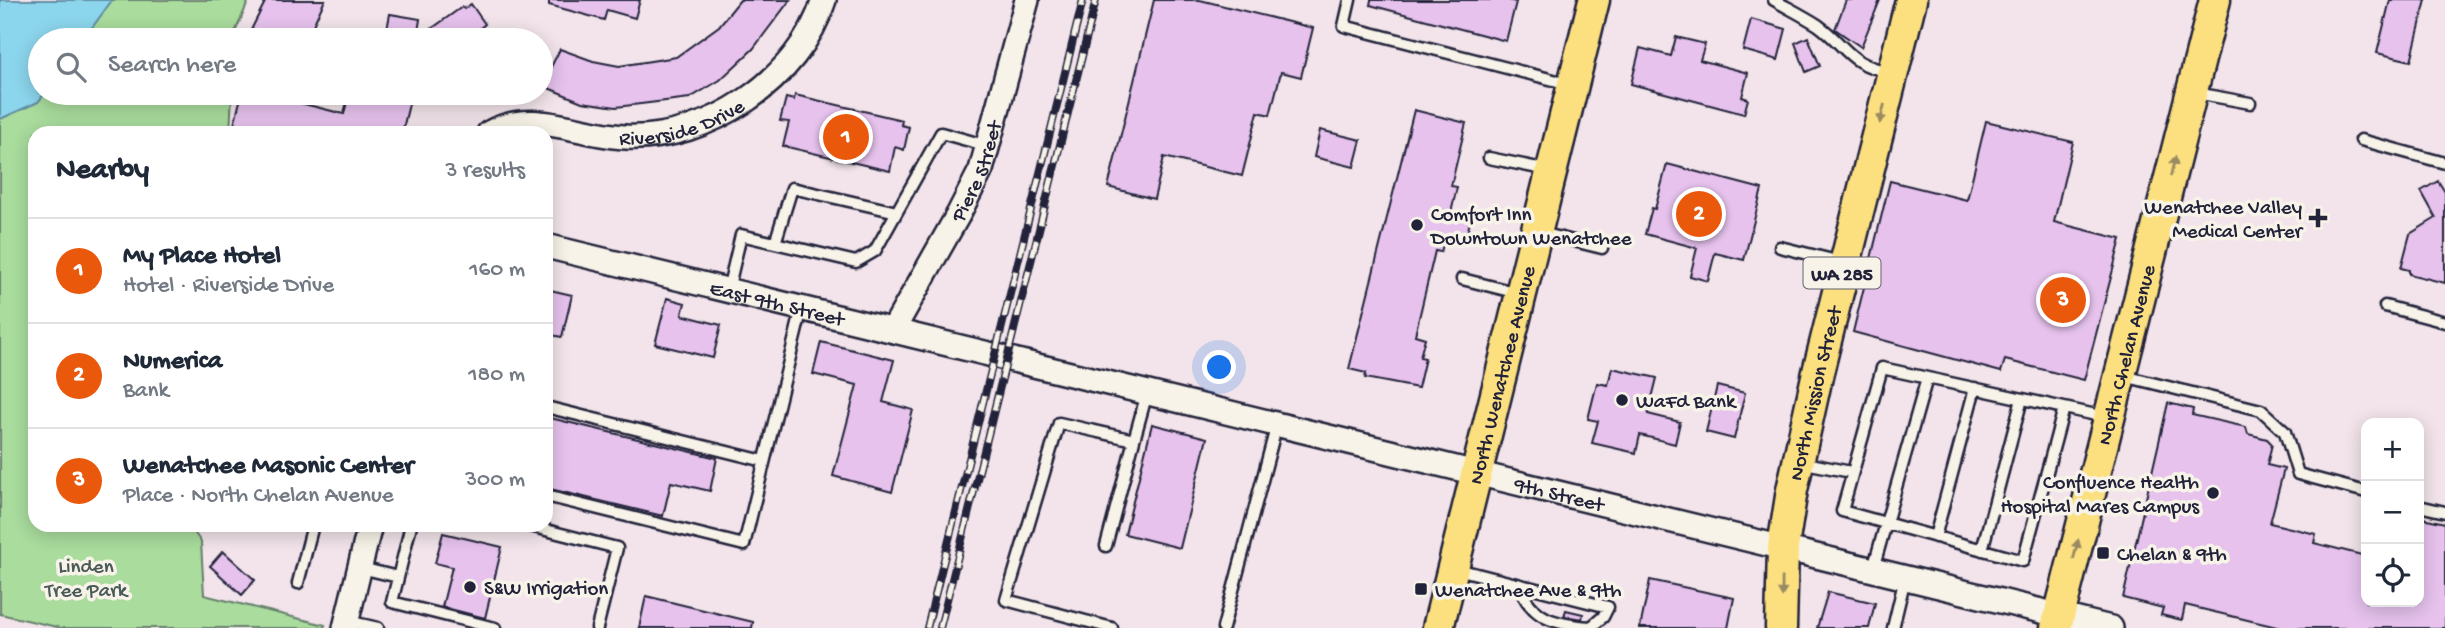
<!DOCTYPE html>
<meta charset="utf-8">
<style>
:root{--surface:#fff;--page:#f2f2f3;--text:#1f2937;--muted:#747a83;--line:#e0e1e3;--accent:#ea580c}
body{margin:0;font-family:"Gochi Hand",sans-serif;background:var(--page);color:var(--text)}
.controls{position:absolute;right:21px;bottom:21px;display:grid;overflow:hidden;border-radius:14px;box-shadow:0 4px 18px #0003}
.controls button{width:63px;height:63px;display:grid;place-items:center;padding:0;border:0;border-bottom:2px solid var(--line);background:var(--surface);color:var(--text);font:35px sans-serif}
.you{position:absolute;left:1220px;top:368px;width:24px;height:24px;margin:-18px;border:5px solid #fff;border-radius:50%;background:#1a73e8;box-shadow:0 0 0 10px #1a73e833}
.badge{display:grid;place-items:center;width:46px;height:46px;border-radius:50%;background:var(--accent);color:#fff;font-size:23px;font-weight:700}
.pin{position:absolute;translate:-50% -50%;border:4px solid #fff;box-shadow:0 2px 7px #0006}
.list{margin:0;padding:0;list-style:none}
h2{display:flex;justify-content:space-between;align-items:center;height:91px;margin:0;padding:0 28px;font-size:30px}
h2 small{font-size:23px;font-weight:400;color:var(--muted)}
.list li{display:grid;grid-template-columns:46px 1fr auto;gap:21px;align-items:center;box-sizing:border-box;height:105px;padding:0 28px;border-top:2px solid var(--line)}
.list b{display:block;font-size:26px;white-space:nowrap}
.list p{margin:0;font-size:23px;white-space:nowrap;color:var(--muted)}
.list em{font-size:23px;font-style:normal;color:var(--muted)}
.icon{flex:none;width:38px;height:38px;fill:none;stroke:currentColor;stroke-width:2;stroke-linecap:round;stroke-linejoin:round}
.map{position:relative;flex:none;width:2445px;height:628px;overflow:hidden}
.search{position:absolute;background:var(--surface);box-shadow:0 4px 18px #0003;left:28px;top:28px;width:525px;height:77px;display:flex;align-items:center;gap:18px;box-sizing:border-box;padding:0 24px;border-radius:38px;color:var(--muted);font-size:26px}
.panel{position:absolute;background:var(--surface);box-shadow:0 4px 18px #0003;left:28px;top:126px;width:525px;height:406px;border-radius:21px}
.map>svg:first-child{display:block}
</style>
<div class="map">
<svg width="2445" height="628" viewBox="0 0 2445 628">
<rect width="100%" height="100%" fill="#f2e4ea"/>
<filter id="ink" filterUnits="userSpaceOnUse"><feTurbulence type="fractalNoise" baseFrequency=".0143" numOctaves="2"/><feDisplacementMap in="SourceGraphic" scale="14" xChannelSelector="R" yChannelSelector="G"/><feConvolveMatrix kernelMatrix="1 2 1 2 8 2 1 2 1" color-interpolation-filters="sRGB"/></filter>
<g filter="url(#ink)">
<!-- green -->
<path fill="#a9dc9d" stroke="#667f6c" stroke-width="2" d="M112,0H249L236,30V40H83Z
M45,93H232L230,133H35V525H189L201,542L204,595L325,625L324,628H61L0,614V119L38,102Z"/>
<!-- water -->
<path fill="#8cd6ed" stroke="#628ea6" stroke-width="2" d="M0,0H112L83,40H40V93H45L38,102L0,119Z"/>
<!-- building -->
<path fill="#e6c2ed" stroke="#22223b" stroke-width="2" d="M266,0H325L306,40H257L248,36Z
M549,0H640L635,18L607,10L604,20L549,5Z
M740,0H790L753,49L720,80L690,98L616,107L582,102L541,85V62L551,67L560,49L593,61L619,66L676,57L719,26Z
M1154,0H1200L1313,28L1301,77L1281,72L1270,115L1258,112L1242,176L1164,157L1154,199L1108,187Z
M1371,0H1508L1516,2L1506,41L1370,5Z
M1846,0H1880L1861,47L1835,29Z
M2390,0H2426L2411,61L2377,53Z
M471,4L485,24L466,40H385L390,14L420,19L417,39L462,7L464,9Z
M1751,19L1786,29L1778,60L1743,50Z
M1676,37L1705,44L1700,60L1748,73L1742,97L1748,99L1744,114L1631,84L1640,48L1671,56Z
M1808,37L1820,66L1806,72L1795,43Z
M242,93H277L276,97L344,114L349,93H381L410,100L402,133H232Z
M795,95L902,120L901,125L909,127L904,150L895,147L890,171L783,146L789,122L780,121L786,98L794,100Z
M1414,110L1466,123L1451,186L1457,187L1451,213L1471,218L1465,241L1445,237L1441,252L1435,251L1415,335L1425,338L1420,357L1425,358L1418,388L1365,378L1366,373L1349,369Z
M1986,121L2073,142L2054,222L2121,239L2084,380L2005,360L2001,372L1853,332L1890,181L1967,200Z
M1320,130L1361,140L1354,167L1314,157Z
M1667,164L1762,189L1744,260L1715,253L1708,281L1690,276L1697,248L1645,234L1652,208L1655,209Z
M2438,181L2445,192V283L2409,274V270L2401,268L2410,234L2436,218L2421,191Z
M546,289L572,295L562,337L546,334Z
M667,298L685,303L682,315L721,325L713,358L655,344Z
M821,342L894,360L883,402L913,410L892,492L833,476L857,385L813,374Z
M1612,368L1657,378L1648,414L1680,422L1675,444L1640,435L1636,453L1592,443L1598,421L1588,419L1597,383L1608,385Z
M1717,386L1745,393L1734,439L1706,432Z
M2168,403L2193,409L2192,415L2246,427L2248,434L2267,439L2272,444L2267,465L2284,469L2270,523L2316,534L2314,543L2366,556V602H2419V517L2445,523V628H2281L2185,605L2182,620L2161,615L2163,608L2123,598Z
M546,417L717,458L710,491L671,482L663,516L546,488Z
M1152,424L1207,438L1180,548L1125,534Z
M443,533L502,547L485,618L442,607L452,567L435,563Z
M223,551L255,580L242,595L210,566Z
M1650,580L1734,598L1728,628H1640Z
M1828,592L1875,603L1869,628H1817Z
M646,596L753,622L752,628H639Z
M1566,610L1583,614L1582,619L1564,616Z"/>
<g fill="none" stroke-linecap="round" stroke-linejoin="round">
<defs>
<path id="service" d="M1350,0L1344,26L1569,84
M1774,0C1788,8 1804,16 1818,25C1848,47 1848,65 1891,72
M2196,93L2250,103
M2361,140L2445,163
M1489,158L1548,170
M1541,233L1602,248
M775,243L792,188L897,212
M1780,247L1841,262
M1462,279L1518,293
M728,290L741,235L856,262L875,251L941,133L988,146
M2385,306L2445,322
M2124,376L2261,410L2285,432L2298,474L2366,492
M546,407L764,461
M2064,408L2023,561L1842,511L1882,368L2105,417
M1800,462L1851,472
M546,496L744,545L802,308
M2419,506L2445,512
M411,525L392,602L495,628
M526,525L617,548L597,628
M1935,537L1975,388
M1106,546L1134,440
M1982,550L2022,399
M361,568L398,577
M1457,569L1608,607L1603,617L1591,627C1555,624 1532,620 1518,584
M1873,569L1927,378
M298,583L313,525
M347,621L378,628
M1112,628L1006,600L1059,423L1134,440L1147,393
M1223,628L1277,424
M1893,628L1905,578"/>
<g id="tertiary">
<path id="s1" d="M489,133C532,108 579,135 625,137C708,141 799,80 824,0"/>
<path id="s2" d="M546,246L2111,628"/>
<path id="s3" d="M893,330L958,215L981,170L1027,0"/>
<path d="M345,628L370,525"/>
</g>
<g id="primary">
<path id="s4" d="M1438,628L1594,0"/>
<path id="s5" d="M1781,628L1783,547L1792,490L1818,372L1911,0"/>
<path id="s6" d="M2056,628L2215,0"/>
</g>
</defs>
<!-- service casing -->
<use href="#service" stroke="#22223b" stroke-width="15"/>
<!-- tertiary casing -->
<use href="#tertiary" stroke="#22223b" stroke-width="28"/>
<!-- primary casing -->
<use href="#primary" stroke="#22223b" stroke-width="35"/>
<!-- service -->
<use href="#service" stroke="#f7f3e8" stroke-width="10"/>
<!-- tertiary -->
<use href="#tertiary" stroke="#f7f3e8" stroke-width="23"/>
<!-- primary -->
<use href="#primary" stroke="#fce080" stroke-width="30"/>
<defs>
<path id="rail" d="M927,628L1083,0
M940,628L1096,0"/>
</defs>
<!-- rail casing -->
<use href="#rail" stroke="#22223b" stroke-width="8"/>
<!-- rail -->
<use href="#rail" stroke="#f7f3e8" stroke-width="5" stroke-dasharray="16" stroke-linecap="butt"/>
</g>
<!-- one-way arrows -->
<defs><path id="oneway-solid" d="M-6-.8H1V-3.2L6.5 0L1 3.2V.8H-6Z" transform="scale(1.75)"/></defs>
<g fill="#9a8a61">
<use href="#oneway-solid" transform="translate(1882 114) rotate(104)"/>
<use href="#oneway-solid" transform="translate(2173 166) rotate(-76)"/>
<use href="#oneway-solid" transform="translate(2076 549) rotate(-76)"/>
<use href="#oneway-solid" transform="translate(1782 587) rotate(91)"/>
</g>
</g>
<!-- markers -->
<g fill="#22223b" stroke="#f7f3e8" stroke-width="2.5">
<path d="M2314.5 207.5h7v7h7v7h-7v7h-7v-7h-7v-7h7z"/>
<circle cx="1417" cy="225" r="7"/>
<circle cx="1622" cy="400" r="7"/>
<circle cx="2213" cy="493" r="7"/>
<rect x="2096" y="546" width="14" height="14" rx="3.5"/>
<circle cx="470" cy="587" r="7"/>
<rect x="1414" y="582" width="14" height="14" rx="3.5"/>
</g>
<g text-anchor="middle" stroke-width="7" stroke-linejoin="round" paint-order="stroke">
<!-- shield labels -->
<rect fill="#f7f3e8" stroke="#62616f" stroke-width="2" x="1803.5" y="257.5" width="77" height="31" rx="5"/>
<g font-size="19" font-weight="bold" fill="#22223b">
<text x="1842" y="280">WA 285</text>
</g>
<!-- street labels -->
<g font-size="21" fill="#22223b" stroke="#f7f3e8">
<text dy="7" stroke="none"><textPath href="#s1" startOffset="198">Riverside Drive</textPath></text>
<text dy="7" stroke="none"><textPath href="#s3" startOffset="180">Piere Street</textPath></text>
<text dy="7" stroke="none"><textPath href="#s2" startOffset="238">East 9th Street</textPath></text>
<text dy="7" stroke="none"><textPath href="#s6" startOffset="282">North Chelan Avenue</textPath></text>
<text dy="7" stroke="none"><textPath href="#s4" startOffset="261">North Wenatchee Avenue</textPath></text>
<text dy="7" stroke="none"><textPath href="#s5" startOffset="238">North Mission Street</textPath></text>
<text dy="7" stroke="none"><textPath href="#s2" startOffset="1043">9th Street</textPath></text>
</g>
<!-- poi labels -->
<g font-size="21" fill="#22223b" stroke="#f7f3e8" text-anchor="start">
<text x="2302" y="213" text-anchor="end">Wenatchee Valley<tspan x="2302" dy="24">Medical Center</tspan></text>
<text x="1431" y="220">Comfort Inn<tspan x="1431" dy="24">Downtown Wenatchee</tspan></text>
<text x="1636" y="407">WaFd Bank</text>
<text x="2199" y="488" text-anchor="end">Confluence Health<tspan x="2199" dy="24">Hospital Mares Campus</tspan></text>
<text x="2117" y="560">Chelan &amp; 9th</text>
<text x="484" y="594">S&amp;W Irrigation</text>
<text x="1435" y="596">Wenatchee Ave &amp; 9th</text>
</g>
<!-- park labels -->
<g font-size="21" fill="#4a5a58" stroke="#f7f3e8">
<text x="86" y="572">Linden<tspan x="86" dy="24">Tree Park</tspan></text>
</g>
</g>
</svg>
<div class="controls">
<button>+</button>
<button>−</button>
<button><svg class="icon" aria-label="locate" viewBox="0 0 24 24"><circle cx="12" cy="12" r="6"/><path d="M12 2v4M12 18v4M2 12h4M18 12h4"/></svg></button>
</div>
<div class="you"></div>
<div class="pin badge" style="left:846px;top:137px">1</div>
<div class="pin badge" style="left:1699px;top:214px">2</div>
<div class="pin badge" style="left:2063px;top:300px">3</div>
<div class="search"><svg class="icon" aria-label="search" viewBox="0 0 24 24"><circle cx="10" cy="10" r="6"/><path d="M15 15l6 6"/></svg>Search here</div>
<section class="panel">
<h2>Nearby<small>3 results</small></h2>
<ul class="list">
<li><span class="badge">1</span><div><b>My Place Hotel</b><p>Hotel · Riverside Drive</p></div><em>160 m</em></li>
<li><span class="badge">2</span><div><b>Numerica</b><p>Bank</p></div><em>180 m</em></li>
<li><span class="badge">3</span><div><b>Wenatchee Masonic Center</b><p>Place · North Chelan Avenue</p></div><em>300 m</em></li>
</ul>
</section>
</div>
